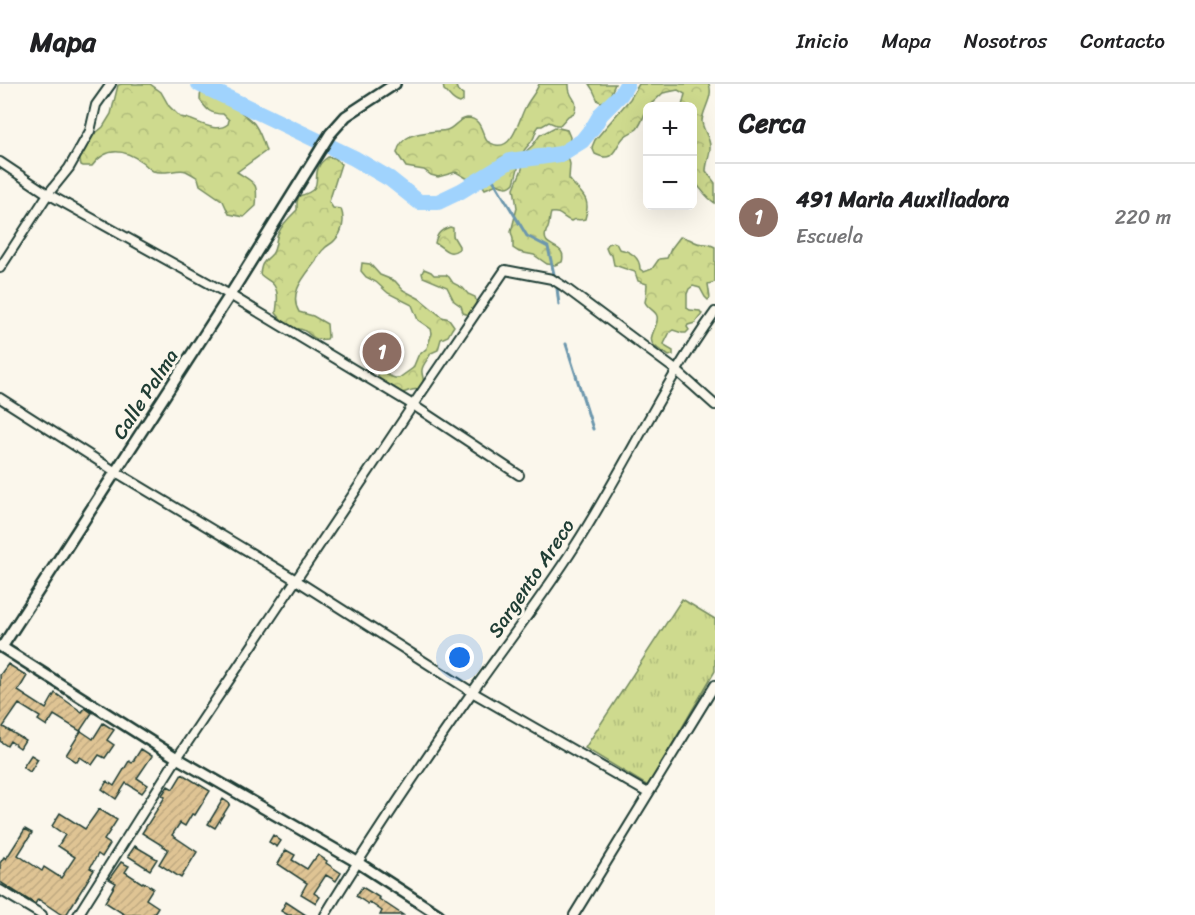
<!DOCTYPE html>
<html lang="es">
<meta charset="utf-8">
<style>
:root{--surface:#fff;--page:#f2f2f2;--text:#202124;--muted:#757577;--line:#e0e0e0;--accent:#1f3d34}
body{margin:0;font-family:Sriracha,sans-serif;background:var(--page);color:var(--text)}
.controls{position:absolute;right:18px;top:18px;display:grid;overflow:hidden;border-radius:9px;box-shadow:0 6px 24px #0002}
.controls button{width:54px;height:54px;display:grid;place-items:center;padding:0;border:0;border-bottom:2px solid var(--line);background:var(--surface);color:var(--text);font:30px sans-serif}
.you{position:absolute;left:460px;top:574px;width:21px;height:21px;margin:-15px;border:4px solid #fff;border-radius:50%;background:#1a73e8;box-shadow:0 0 0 9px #1a73e833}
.badge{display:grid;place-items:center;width:39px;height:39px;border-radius:50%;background:var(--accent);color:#fff;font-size:20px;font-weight:700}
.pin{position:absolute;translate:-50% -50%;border:3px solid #fff;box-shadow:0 2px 6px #0006}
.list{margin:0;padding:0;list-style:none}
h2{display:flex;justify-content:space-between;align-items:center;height:78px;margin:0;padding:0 24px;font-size:26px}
h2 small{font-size:20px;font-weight:400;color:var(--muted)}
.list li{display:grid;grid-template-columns:39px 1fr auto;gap:18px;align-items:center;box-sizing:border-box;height:108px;padding:0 24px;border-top:2px solid var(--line)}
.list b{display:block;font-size:22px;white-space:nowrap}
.list p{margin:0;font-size:20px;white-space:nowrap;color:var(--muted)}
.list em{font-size:20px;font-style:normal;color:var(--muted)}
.map{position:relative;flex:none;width:715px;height:831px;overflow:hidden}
header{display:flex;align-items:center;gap:36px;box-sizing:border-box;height:84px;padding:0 30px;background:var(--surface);border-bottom:2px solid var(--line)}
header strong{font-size:28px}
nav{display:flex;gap:33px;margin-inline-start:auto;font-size:21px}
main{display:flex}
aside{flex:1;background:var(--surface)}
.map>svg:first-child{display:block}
</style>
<header>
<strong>Mapa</strong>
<nav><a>Inicio</a><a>Mapa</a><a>Nosotros</a><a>Contacto</a></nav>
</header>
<main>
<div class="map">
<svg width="715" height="831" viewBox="0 0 715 831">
<defs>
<pattern id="forest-crowns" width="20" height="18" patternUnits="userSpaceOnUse" patternTransform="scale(1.5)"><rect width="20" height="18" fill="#ceda8e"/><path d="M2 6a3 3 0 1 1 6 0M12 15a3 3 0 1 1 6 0" fill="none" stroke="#b0bc7b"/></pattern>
<pattern id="park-tufts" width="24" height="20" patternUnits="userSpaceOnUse" patternTransform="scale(1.5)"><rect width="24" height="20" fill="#ceda8e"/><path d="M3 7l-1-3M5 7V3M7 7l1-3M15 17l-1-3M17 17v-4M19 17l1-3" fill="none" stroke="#b0bc7b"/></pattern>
<pattern id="building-hatch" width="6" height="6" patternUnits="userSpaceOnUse" patternTransform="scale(1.5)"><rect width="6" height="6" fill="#dfc494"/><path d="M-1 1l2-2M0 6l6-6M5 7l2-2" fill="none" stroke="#bfa980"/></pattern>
</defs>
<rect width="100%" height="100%" fill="#fbf7ec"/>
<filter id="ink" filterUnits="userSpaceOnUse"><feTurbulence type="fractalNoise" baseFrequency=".0167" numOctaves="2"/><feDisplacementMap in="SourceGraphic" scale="12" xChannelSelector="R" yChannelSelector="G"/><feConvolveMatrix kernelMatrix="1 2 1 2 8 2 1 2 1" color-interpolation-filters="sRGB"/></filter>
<g filter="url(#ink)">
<!-- forest -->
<path fill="url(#forest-crowns)" stroke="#768c61" stroke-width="1.5" d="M122,0H150L161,8L169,22L180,33C195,34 214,51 228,40L229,36L223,30C210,30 207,26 200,16C200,9 201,4 208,1C224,0 233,20 242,29C246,33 252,36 255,41C261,50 263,58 266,67L237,88C256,100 258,98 256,122L244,133L229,130L223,117L200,101L198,94C195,92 190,89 186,87C178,84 164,91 153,87C149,85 145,80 142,78C124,65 106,63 92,82H83L81,81L79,73L91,53L103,43L111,30L118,1Z
M443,0H455L458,7L463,10V17L460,19C452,17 450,11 444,6Z
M539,0H569C568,16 580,13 574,29L568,32L560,41H556L549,38L542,42H539C535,46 536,50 533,55C530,61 524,64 522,71C520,75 515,97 514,99C509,105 503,103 497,100L485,105L481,99L470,96L456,88L438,93L431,91L424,86L406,83L397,69C401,49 421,49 438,47C441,47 444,47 447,46C454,44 458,35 467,34C482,34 481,49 487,57C488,58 495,61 496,61C513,65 519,35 525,24C529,15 536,9 539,0Z
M589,0H615L608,16L601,18L598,17L593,6Z
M639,0H709C714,13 703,24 702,37C702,46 711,54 710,64C710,72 706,79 706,87L715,99V119C706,114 700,103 693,96L692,22H682L685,10L678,6L663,9L649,22H648C645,29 642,39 637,45C633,48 628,49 624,53C614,63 615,80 595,70L592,63L595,56L630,15Z
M555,43L567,46L570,53L568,73L570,80L569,95C580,110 592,112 585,135C580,137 576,134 571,137C563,134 560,127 551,129C549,134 550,139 548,144C548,145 546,146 546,148C540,166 568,158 562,178L555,181L547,180L534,171L519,168L513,164V155L511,148L517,124L514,104L522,85L524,69L533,61L540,51Z
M328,73L335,74L341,80L329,118L333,124L341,125C345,135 343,148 335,156C332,160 327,161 324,165C320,168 318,173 316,177C305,192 288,209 299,228L313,232L327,240L328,253L327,255C309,258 311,246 299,245C292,244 291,245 284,242L281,235L276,229C277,220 280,207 272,199C268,196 264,194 260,190C262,176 264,179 272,170C277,164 275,154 279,148C283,139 291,132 297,126V118L299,112C331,104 304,89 328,73Z
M450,143L453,144V152L459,162V165C448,173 445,164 435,159C437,149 441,146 450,143Z
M680,153C688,153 688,155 695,158C702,162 705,157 715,163V198L708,200L710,214L708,216L705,213L700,204L693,202L689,205L687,210V224L690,226L700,227L702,230L695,239L688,241L687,243L689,246L686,249H682L673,246L670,248L664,260L666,263L673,267V271L669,272C665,269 661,267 657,264C643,255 660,243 657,232C656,227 648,225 645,218L646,213L647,200L638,197L635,188L614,181L612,171L608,169L606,164L608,160L613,158L616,159L619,165C630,167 640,173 640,185L644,188L652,185L659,175L667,174L671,165Z
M362,179L370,180L380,191L395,197L403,206L420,215L442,233L449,235L454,242L452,245L448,252L441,255L438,266L431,269C429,274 422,281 422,286C421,292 427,298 420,304C417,306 415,305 412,306C411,306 403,309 402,309C391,309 374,298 379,286H383L389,292L395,294H399L413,284L418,272L427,264L432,249L431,245L418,236L412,221L388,209L376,198L366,193L361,187Z
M424,185L431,188L434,191H446L449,193L453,199L463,204L468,210L475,213C478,221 474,234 463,229L461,222L454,217L447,203L423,193L422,189Z"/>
<!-- park -->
<path fill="url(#park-tufts)" stroke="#768c61" stroke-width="1.5" d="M682,515L715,535V587L648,702L585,664Z"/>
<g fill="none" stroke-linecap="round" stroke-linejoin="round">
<!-- stream -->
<path stroke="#6c97ad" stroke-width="3" d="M489,89L527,152L548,163L557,204L559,221
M566,260L593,345"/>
<!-- river -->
<path stroke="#a0d3fd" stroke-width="16" d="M199,0L354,74L390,95L419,118H438L461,107L510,77L561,70L582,57L594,42L601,30L621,10L627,0"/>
</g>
<!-- building -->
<path fill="url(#building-hatch)" stroke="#1f3d34" stroke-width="1.5" d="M8,580L27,592L18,607L46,625L55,609L82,628L85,624L92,629L80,647L54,631L47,642L38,636L40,633L19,620L3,643L25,656L20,664L10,657L7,662L0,657V591Z
M103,639L114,646L107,656L114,661L105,674L99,671L92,681L80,673L77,678L66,671L81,647L93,655Z
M141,665L152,672L137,694L148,701L142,709L126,699L116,715L102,705L107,697L114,702L129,677L132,679Z
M31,671L38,675L30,688L23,683Z
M182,690L210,707L195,731L192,730L185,742L180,739L172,751L197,768L181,794L159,780L168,765L142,749L165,713L162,711L168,702L173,705Z
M223,715L230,720L215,744L208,740Z
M99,725L117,736L104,756L110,760L102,773L98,770L90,784L94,786L66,831H62L38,815L35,820L0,798V779L4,773L6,775L25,745L32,749L18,771L42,787L44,783L61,794L75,773L58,762L65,751L52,742L60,729L85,745Z
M273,751L281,757L277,763L269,758Z
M135,762L157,775L150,786L128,772Z
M286,766L295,771L292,776L307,785L313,776H314L318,771L327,777L326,779L341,789L336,797L326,791L314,809L320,813L316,819L301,810L307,799L278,780Z
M121,778L129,782L125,788L142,799L143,798L153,804L146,815L158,823L153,831H125L105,818L116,799L109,795Z
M362,803L380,814L379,815L403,831H380L382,827L369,818L368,820L356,812Z
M286,818L306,831H288L281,827Z"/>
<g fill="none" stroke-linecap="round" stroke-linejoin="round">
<defs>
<path id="minor" d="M0,78L48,110L230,211L413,321L519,391
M0,184L48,110L69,84L90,47L96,21L111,0
M0,314L116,388L296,496L472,608L648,709
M0,806L42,831
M78,831L177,674L413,321L505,186L552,195L563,202L677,287L715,321
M325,831C371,755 422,680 473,607C507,559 543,512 575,462C624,386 662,302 715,228
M574,831L715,601"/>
<path id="tertiary" d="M0,562L177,674L357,778L439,831
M2,563L230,211L330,50L346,32L395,0"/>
</defs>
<!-- minor casing -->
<use href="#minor" stroke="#1f3d34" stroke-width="12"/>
<!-- tertiary casing -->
<use href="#tertiary" stroke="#1f3d34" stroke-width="14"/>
<!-- minor -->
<use href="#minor" stroke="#fbf7ec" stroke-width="8"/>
<!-- tertiary -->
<use href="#tertiary" stroke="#fbf7ec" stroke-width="9"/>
</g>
</g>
<g text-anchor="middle" stroke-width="6" stroke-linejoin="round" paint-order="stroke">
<!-- street labels -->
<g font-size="20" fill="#1f3d34" stroke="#fbf7ec">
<text transform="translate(145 310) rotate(-57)" y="7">Calle Palma</text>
<text transform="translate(531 494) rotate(-56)" y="7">Sargento Areco</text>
</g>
</g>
</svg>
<div class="controls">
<button>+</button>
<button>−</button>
</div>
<div class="you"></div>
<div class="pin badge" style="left:382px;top:268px;background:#8d6e63">1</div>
</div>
<aside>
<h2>Cerca<small></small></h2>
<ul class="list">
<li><span class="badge" style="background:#8d6e63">1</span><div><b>491 Maria Auxiliadora</b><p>Escuela</p></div><em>220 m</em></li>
</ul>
</aside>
</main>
